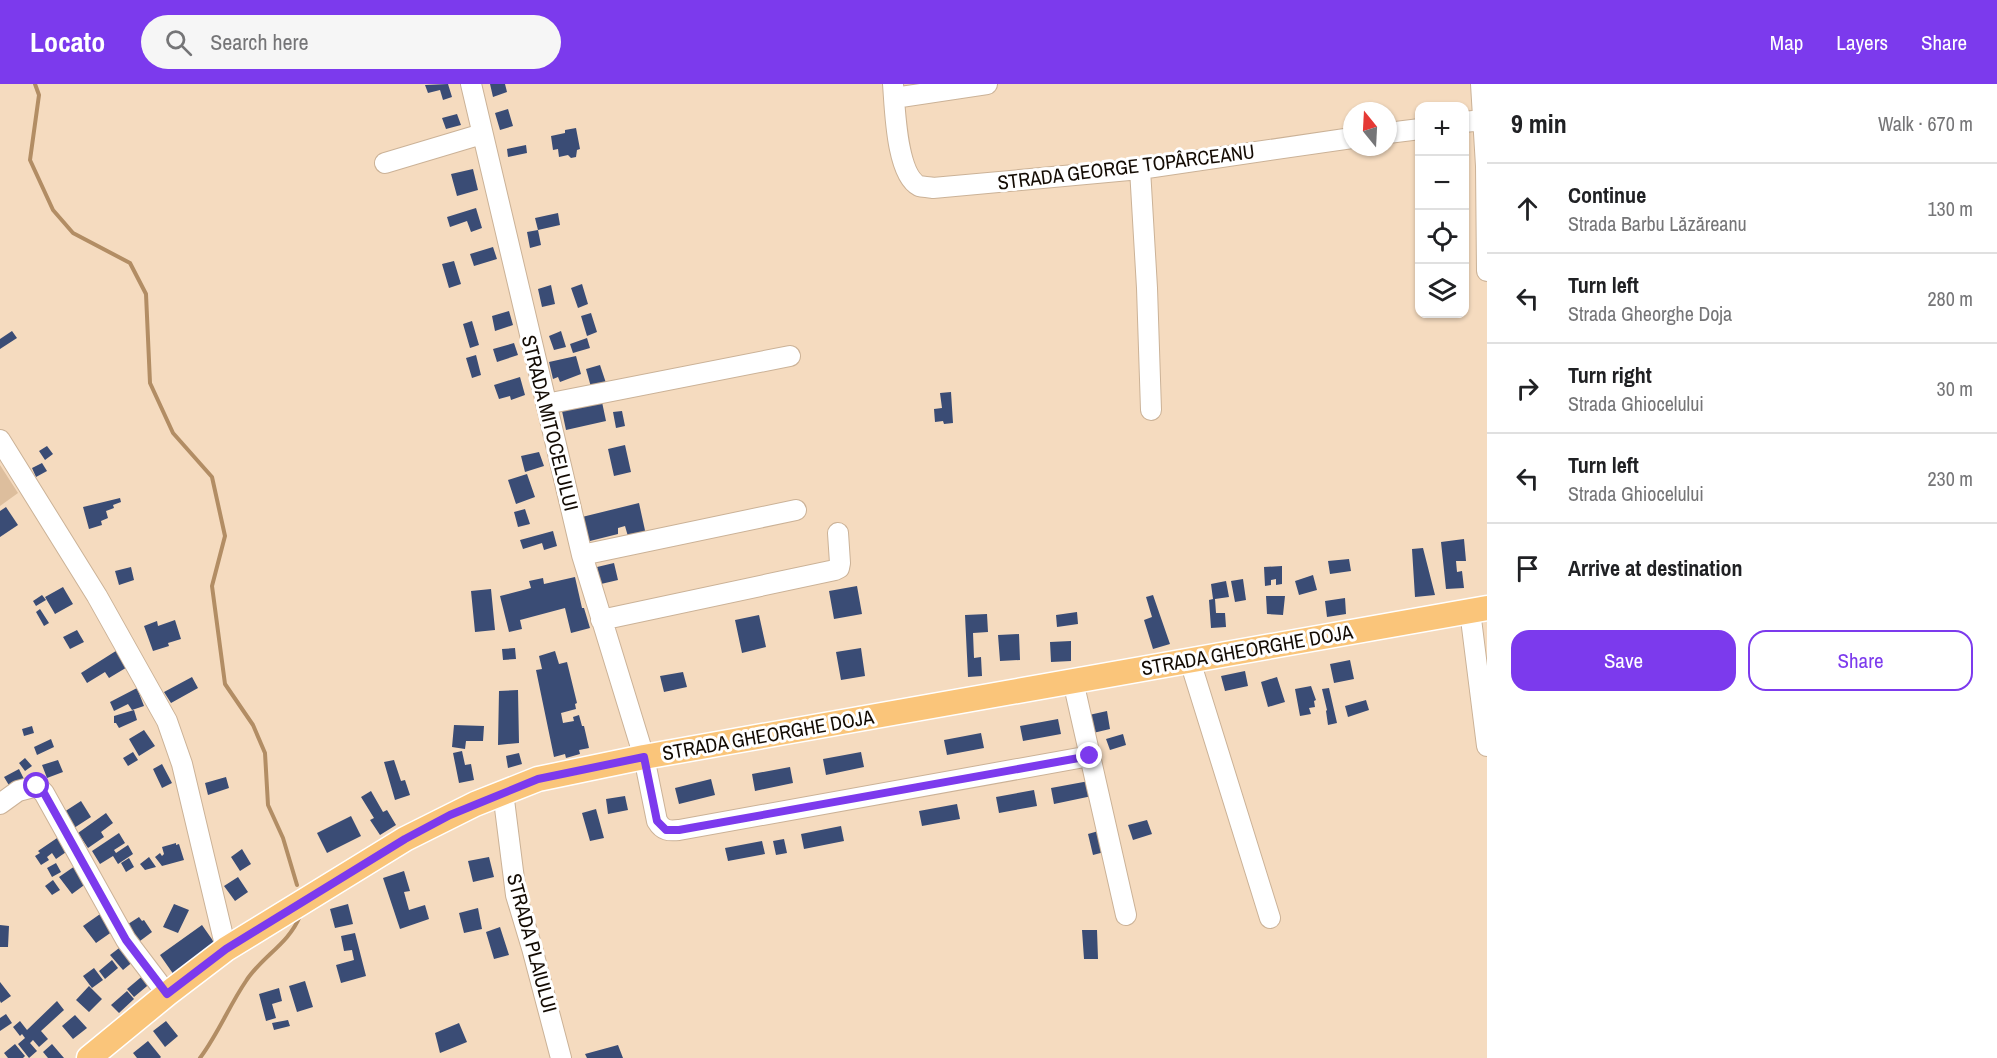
<!DOCTYPE html>
<meta charset="utf-8">
<style>
:root{--surface:#fff;--page:#f6f6f6;--text:#202124;--muted:#757577;--line:#e0e0e0;--accent:#7c3aed}
body{margin:0;font-family:"Archivo Narrow",sans-serif;background:var(--page);color:var(--text)}
.controls{position:absolute;right:18px;top:18px;display:grid;overflow:hidden;border-radius:12px;box-shadow:0 2px 4px #0004}
.controls button{width:54px;height:54px;display:grid;place-items:center;padding:0;border:0;border-bottom:2px solid var(--line);background:var(--surface);color:var(--text);font:30px sans-serif}
.compass{position:absolute;left:1343px;top:18px;width:54px;height:54px;border-radius:50%;background:var(--surface);box-shadow:0 2px 4px #0004;rotate:342deg}
.stop{position:absolute;width:18px;height:18px;margin:-14px;border:4px solid #7c3aed;border-radius:50%;background:#fff}
.stop.end{background:#7c3aed;border-color:#fff;box-shadow:0 2px 6px #0008}
.list{margin:0;padding:0;list-style:none}
h2{display:flex;justify-content:space-between;align-items:center;height:78px;margin:0;padding:0 24px;font-size:26px}
h2 small{font-size:20px;font-weight:400;color:var(--muted)}
.list li{display:grid;grid-template-columns:39px 1fr auto;gap:18px;align-items:center;box-sizing:border-box;height:90px;padding:0 24px;border-top:2px solid var(--line)}
.list b{display:block;font-size:22px;white-space:nowrap}
.list p{margin:0;font-size:20px;white-space:nowrap;color:var(--muted)}
.list em{font-size:20px;font-style:normal;color:var(--muted)}
.actions{display:flex;gap:12px;padding:18px 24px}
.actions a{flex:1;padding:14px 0;border:2px solid var(--accent);border-radius:18px;text-align:center;font-size:21px;color:var(--accent)}
.actions .main{background:var(--accent);color:#fff}
.icon{flex:none;width:33px;height:33px;fill:none;stroke:currentColor;stroke-width:2;stroke-linecap:round;stroke-linejoin:round}
.map{position:relative;flex:none;width:1487px;height:974px;overflow:hidden}
header{display:flex;align-items:center;gap:36px;box-sizing:border-box;height:84px;padding:0 30px;background:var(--accent);color:#fff}
header strong{font-size:28px}
nav{display:flex;gap:33px;margin-inline-start:auto;font-size:21px}
.search{width:420px;height:54px;background:var(--page);display:flex;align-items:center;gap:15px;box-sizing:border-box;padding:0 21px;border-radius:33px;color:var(--muted);font-size:22px}
main{display:flex}
aside{flex:1;background:var(--surface)}
.map>svg:first-child{display:block}
</style>
<header>
<strong>Locato</strong>
<div class="search"><svg class="icon" aria-label="search" viewBox="0 0 24 24"><circle cx="10" cy="10" r="6"/><path d="M15 15l6 6"/></svg>Search here</div>
<nav><a>Map</a><a>Layers</a><a>Share</a></nav>
</header>
<main>
<div class="map">
<svg width="1487" height="974" viewBox="0 0 1487 974">
<rect width="100%" height="100%" fill="#f5dbbf"/>
<!-- green -->
<path fill="#ddbe9d" d="M0,381L18,409L0,422Z"/>
<g fill="none" stroke-linecap="round" stroke-linejoin="round">
<!-- stream -->
<path stroke="#b28d64" stroke-width="4" d="M35,0L39,11L30,76L53,126L73,149L130,179L146,210L150,299L173,349L212,393L225,452L212,502L225,600L253,641L265,669L268,721L283,754L297,801
M200,974C218,950 229,922 246,897C262,872 288,861 300,832"/>
</g>
<!-- building -->
<path fill="#3a4c75" d="M448,0L452,13L443,16L440,6L428,9L425,1Z
M490,0H505L507,8L493,13Z
M508,25L513,42L500,46L495,29Z
M457,30L461,41L446,45L442,34Z
M576,44L580,65L577,66L576,73L571,74L568,71L559,73L558,65L553,66L551,52L565,49V46Z
M526,61L527,69L508,73L507,65Z
M473,85L478,106L457,112L451,90Z
M476,124L482,144L471,148L467,137L450,143L447,133Z
M558,129L560,141L538,146L541,161L530,164L527,148L538,146L535,134Z
M493,163L497,175L474,182L470,170Z
M454,177L461,200L449,204L442,180Z
M582,200L588,220L578,224L571,204Z
M551,201L555,220L542,223L538,205Z
M509,227L513,241L495,247L492,232Z
M591,229L597,248L587,252L581,232Z
M472,237L479,261L470,264L463,240Z
M12,247L17,254L0,265V255Z
M561,247L566,263L554,266L549,252Z
M587,254L590,264L573,269L570,260Z
M514,259L518,271L497,278L493,265Z
M476,271L481,291L472,294L466,274Z
M576,272L581,290L560,298L558,293L553,295L549,278Z
M600,281L606,299L591,303L586,285Z
M520,293L525,311L511,316L510,312L499,315L494,301Z
M951,308L953,339L944,340L943,337L935,338L934,325L942,324L940,309Z
M602,318L606,337L566,346L562,327Z
M622,327L625,342L616,344L613,328Z
M625,361L631,388L614,392L608,365Z
M47,362L53,370L45,376L39,367Z
M539,368L544,382L525,388L521,372Z
M42,379L47,387L36,393L32,384Z
M527,390L535,413L516,420L508,396Z
M120,414L121,418L113,421L114,424L106,427L108,434L101,437L102,441L89,445L83,423Z
M639,419L646,451L629,456L625,442L618,444V450L586,458L582,433Z
M6,423L18,441L0,453V427Z
M525,425L530,440L518,443L514,428Z
M553,447L557,462L544,466L542,459L523,465L520,456Z
M1464,455L1466,477H1456L1457,488L1462,487L1464,504L1446,505L1441,458Z
M1423,464L1435,511L1415,513L1412,465Z
M1349,475L1351,487L1330,490L1328,477Z
M614,479L618,496L601,500L597,483Z
M1282,482V500L1276,501V495L1271,496V501L1265,502L1264,483Z
M131,483L134,496L119,501L115,487Z
M1313,491L1317,506L1299,511L1295,497Z
M575,493L582,524H584L590,544L571,549L565,524L520,536L522,545L509,548L500,512L531,504L529,497L543,494L544,500Z
M1243,495L1246,516L1235,518L1231,497Z
M1226,497L1229,513L1215,515L1216,529H1225L1226,543L1211,544L1209,516L1213,515L1211,500Z
M857,502L862,530L834,535L829,507Z
M63,503L73,520L55,530L45,513Z
M491,505L495,546L475,548L471,507Z
M42,511L46,516L36,522L33,517Z
M1153,511L1170,560L1153,565L1144,536L1152,533L1146,513Z
M1266,512H1285L1283,531L1267,530Z
M1345,514L1346,530L1327,533L1325,517Z
M40,525L49,539L44,542L36,528Z
M1077,528L1078,540L1057,543L1056,531Z
M987,530L988,548L973,549L974,574L981,573L982,592L968,593L965,531Z
M759,531L766,563L742,569L735,536Z
M175,536L181,555L168,559L169,562L153,567L144,542L157,537L158,542Z
M77,546L84,558L70,565L63,553Z
M1019,550L1020,576L1000,577L998,551Z
M1071,557V577L1051,578L1050,558Z
M515,564L516,575L503,576L502,565Z
M861,564L865,592L841,596L836,568Z
M119,565L129,582L109,594L105,588L87,599L81,589Z
M555,567L559,580L567,578L577,619L575,620L576,625L561,629L563,639L574,637L573,633L579,631L582,642H584L589,664L579,666L580,670L566,674L565,670L554,673L536,586L542,585L539,572Z
M1350,576L1354,595L1334,599L1330,580Z
M1245,587L1248,602L1225,607L1221,592Z
M683,588L687,603L664,608L660,592Z
M192,593L198,604L171,619L164,608Z
M1277,593L1285,618L1268,623L1261,598Z
M1311,602L1316,616L1314,617L1315,623L1309,624L1311,630L1300,632L1295,605Z
M137,604L144,622L132,626L128,620L114,627L110,618Z
M1329,604L1337,639L1328,641L1326,627L1327,626L1322,605Z
M518,606L519,659L498,661L499,607Z
M1366,616L1369,626L1348,633L1345,622Z
M134,626L137,636L119,644L116,639H114V632Z
M1107,627L1110,645L1093,649L1089,631Z
M1058,635L1061,650L1023,657L1020,642Z
M454,641L484,642L483,657H466L465,665L452,663Z
M32,642L34,649L24,652L22,645Z
M144,646L155,662L139,672L129,655Z
M981,649L984,664L947,671L944,656Z
M1123,650L1126,661L1110,666L1106,655Z
M51,655L54,663L37,671L34,663Z
M462,667L465,681L471,680L474,696L459,699L453,669Z
M133,668L138,676L128,682L123,674Z
M861,668L864,683L826,691L823,675Z
M519,669L522,680L508,684L506,672Z
M25,674L32,682L25,687L19,679Z
M58,676L63,688L47,694L42,681Z
M394,676L401,697L405,696L410,711L395,716L384,678Z
M162,680L172,699L162,704L153,685Z
M790,683L793,699L755,707L752,690Z
M19,685L24,695L10,703L4,693Z
M226,693L229,704L208,711L205,699Z
M711,695L715,711L679,720L675,704Z
M1089,697L1092,712L1054,720L1051,704Z
M1034,706L1037,722L999,729L996,713Z
M371,707L383,728L387,726L396,741L380,751L370,736L374,734L361,713Z
M625,712L628,726L608,730L606,715Z
M81,717L91,733L74,744L64,728Z
M957,720L960,735L922,742L919,727Z
M596,725L604,754L590,757L582,729Z
M106,729L113,739L101,748L104,753L88,764L78,749Z
M351,732L361,752L327,769L317,749Z
M1147,736L1152,750L1133,756L1128,741Z
M841,742L844,757L804,765L801,750Z
M1102,746L1108,767L1093,771L1088,750Z
M119,749L125,759L114,766L116,769L128,761L133,770L118,780L113,772L100,780L92,767Z
M60,752L69,766L56,775L52,769L47,773L49,776L41,781L35,772L40,769L38,767Z
M784,755L787,769L776,771L773,757Z
M762,757L765,770L728,777L725,764Z
M176,759V761L179,760L184,776L162,782L155,773L160,769L162,772L164,770L162,763Z
M242,765L251,780L240,787L231,773Z
M149,773L156,783L145,786L140,780Z
M489,773L494,793L473,798L468,777Z
M129,774L134,783L126,788L121,779Z
M56,779L61,788L52,793L47,784Z
M75,782L87,799L72,810L59,793Z
M404,787L410,807L404,808L409,826L425,821L429,835L400,845L383,794Z
M238,793L248,808L235,817L224,802Z
M53,796L60,806L52,811L45,802Z
M174,820L189,826L178,849L163,843Z
M348,820L353,840L335,844L330,825Z
M478,824L482,845L464,849L459,829Z
M103,828L116,845L96,859L83,842Z
M139,833L142,837L144,836L152,848L136,860L125,842Z
M0,841L9,842L8,863H0Z
M202,841L216,861L174,891L160,871Z
M500,843L509,871L494,875L486,848Z
M1082,846H1097L1098,875H1084Z
M355,849L366,892L341,899L336,881L354,876L352,866L344,867L341,852Z
M123,861L135,876L123,886L110,871Z
M112,876L118,884L105,895L99,887Z
M94,884L103,896L92,904L83,892Z
M146,889L153,897L134,913L127,905Z
M305,897L313,923L297,928L289,902Z
M0,898L11,912L1,919L0,917Z
M89,902L102,915L89,928L76,916Z
M279,904L282,917L272,920L276,934L266,937L259,910Z
M127,907L134,915L119,929L111,921Z
M57,917L64,926L41,947L48,955L39,963L33,956L30,959L37,967L29,974L18,960L25,954L22,950L20,952L13,943L20,937L27,946Z
M6,930L12,939L0,947V934Z
M75,931L87,944L73,955L62,942Z
M288,936L290,942L274,946L272,939Z
M166,937L178,952L165,963L153,947Z
M459,939L467,958L440,969L435,949Z
M148,957L161,973L160,974H137L133,969Z
M15,960L25,972L23,974H8L4,969Z
M52,960L64,974H48L43,968Z
M618,961L623,974H587L585,970Z"/>
<g fill="none" stroke-linecap="round" stroke-linejoin="round">
<defs>
<path id="minor" d="M471,0L582,471L644,673L657,737C663,747 669,747 679,746L1090,672
M893,0C895,23 896,90 919,102C923,103 929,103 933,104L1140,85L1352,54
M1481,0L1486,82L1487,187
M894,14L987,0
M1464,38L1483,36
M1388,49L1420,45
M385,79L482,50
M1140,85L1147,204L1151,326
M546,320L790,272
M0,356L97,512L167,637L182,680L226,865
M582,471L796,426
M1470,527L1487,662
M601,536L835,486L839,484L840,479L838,449
M1190,577L1270,834
M1073,597L1126,831
M503,708L516,811L532,864L561,974
M0,720L18,707L37,702L44,709L126,856L167,910"/>
<path id="major" d="M89,974L167,910L226,865L405,755L475,720L538,695L644,673L1487,524"/>
</defs>
<!-- minor casing -->
<use href="#minor" stroke="#cbb297" stroke-width="22"/>
<!-- major casing -->
<use href="#major" stroke="#fff" stroke-width="27"/>
<!-- minor -->
<use href="#minor" stroke="#fff" stroke-width="20"/>
<!-- major -->
<use href="#major" stroke="#fac57a" stroke-width="24"/>
</g>
<g fill="none" stroke-linecap="round" stroke-linejoin="round">
<!-- route -->
<path stroke="#7c3aed" stroke-width="8" d="M37,702L44,709L126,856L167,910L226,865L405,755L450,731L538,695L644,673L657,737L666,746H679L1090,672"/>
</g>
<g text-anchor="middle" stroke-width="6" stroke-linejoin="round" paint-order="stroke">
<!-- street labels -->
<g font-size="20" fill="#130b03" stroke="#fff">
<text transform="translate(1126 83) rotate(-7)" y="7">STRADA GEORGE TOPÂRCEANU</text>
<text transform="translate(550 339) rotate(76)" y="7">STRADA MITOCELULUI</text>
<text transform="translate(1247 566) rotate(-10)" y="7">STRADA GHEORGHE DOJA</text>
<text transform="translate(768 651) rotate(-10)" y="7">STRADA GHEORGHE DOJA</text>
<text transform="translate(532 859) rotate(75)" y="7">STRADA PLAIULUI</text>
</g>
</g>
</svg>
<div class="controls">
<button>+</button>
<button>−</button>
<button><svg class="icon" aria-label="locate" viewBox="0 0 24 24"><circle cx="12" cy="12" r="6"/><path d="M12 2v4M12 18v4M2 12h4M18 12h4"/></svg></button>
<button><svg class="icon" aria-label="layers" viewBox="0 0 24 24"><path d="M12 4l9 5-9 5-9-5zM3 14l9 5 9-5"/></svg></button>
</div>
<svg class="compass" viewBox="-18 -18 36 36"><path d="M0-13l5 13h-10z" fill="#e53935"/><path d="M0 13l5-13h-10z" fill="#757577"/></svg>
<div class="stop" style="left:37px;top:702px"></div>
<div class="stop end" style="left:1090px;top:672px"></div>
</div>
<aside>
<h2>9 min<small>Walk · 670 m</small></h2>
<ul class="list">
<li><svg class="icon" aria-label="ahead" viewBox="0 0 24 24"><path d="M12 20V5M6 11l6-6 6 6"/></svg><div><b>Continue</b><p>Strada Barbu Lăzăreanu</p></div><em>130 m</em></li>
<li><svg class="icon" aria-label="left" viewBox="0 0 24 24"><path d="M17 20v-9H6M10 6l-5 5 5 5"/></svg><div><b>Turn left</b><p>Strada Gheorghe Doja</p></div><em>280 m</em></li>
<li><svg class="icon" aria-label="right" viewBox="0 0 24 24"><path d="M7 20v-9h11M14 6l5 5-5 5"/></svg><div><b>Turn right</b><p>Strada Ghiocelului</p></div><em>30 m</em></li>
<li><svg class="icon" aria-label="left" viewBox="0 0 24 24"><path d="M17 20v-9H6M10 6l-5 5 5 5"/></svg><div><b>Turn left</b><p>Strada Ghiocelului</p></div><em>230 m</em></li>
<li><svg class="icon" aria-label="arrive" viewBox="0 0 24 24"><path d="M6 21V4h12l-3 4 3 4H6"/></svg><div><b>Arrive at destination</b></div></li>
</ul>
<div class="actions"><a class="main">Save</a><a>Share</a></div>
</aside>
</main>
